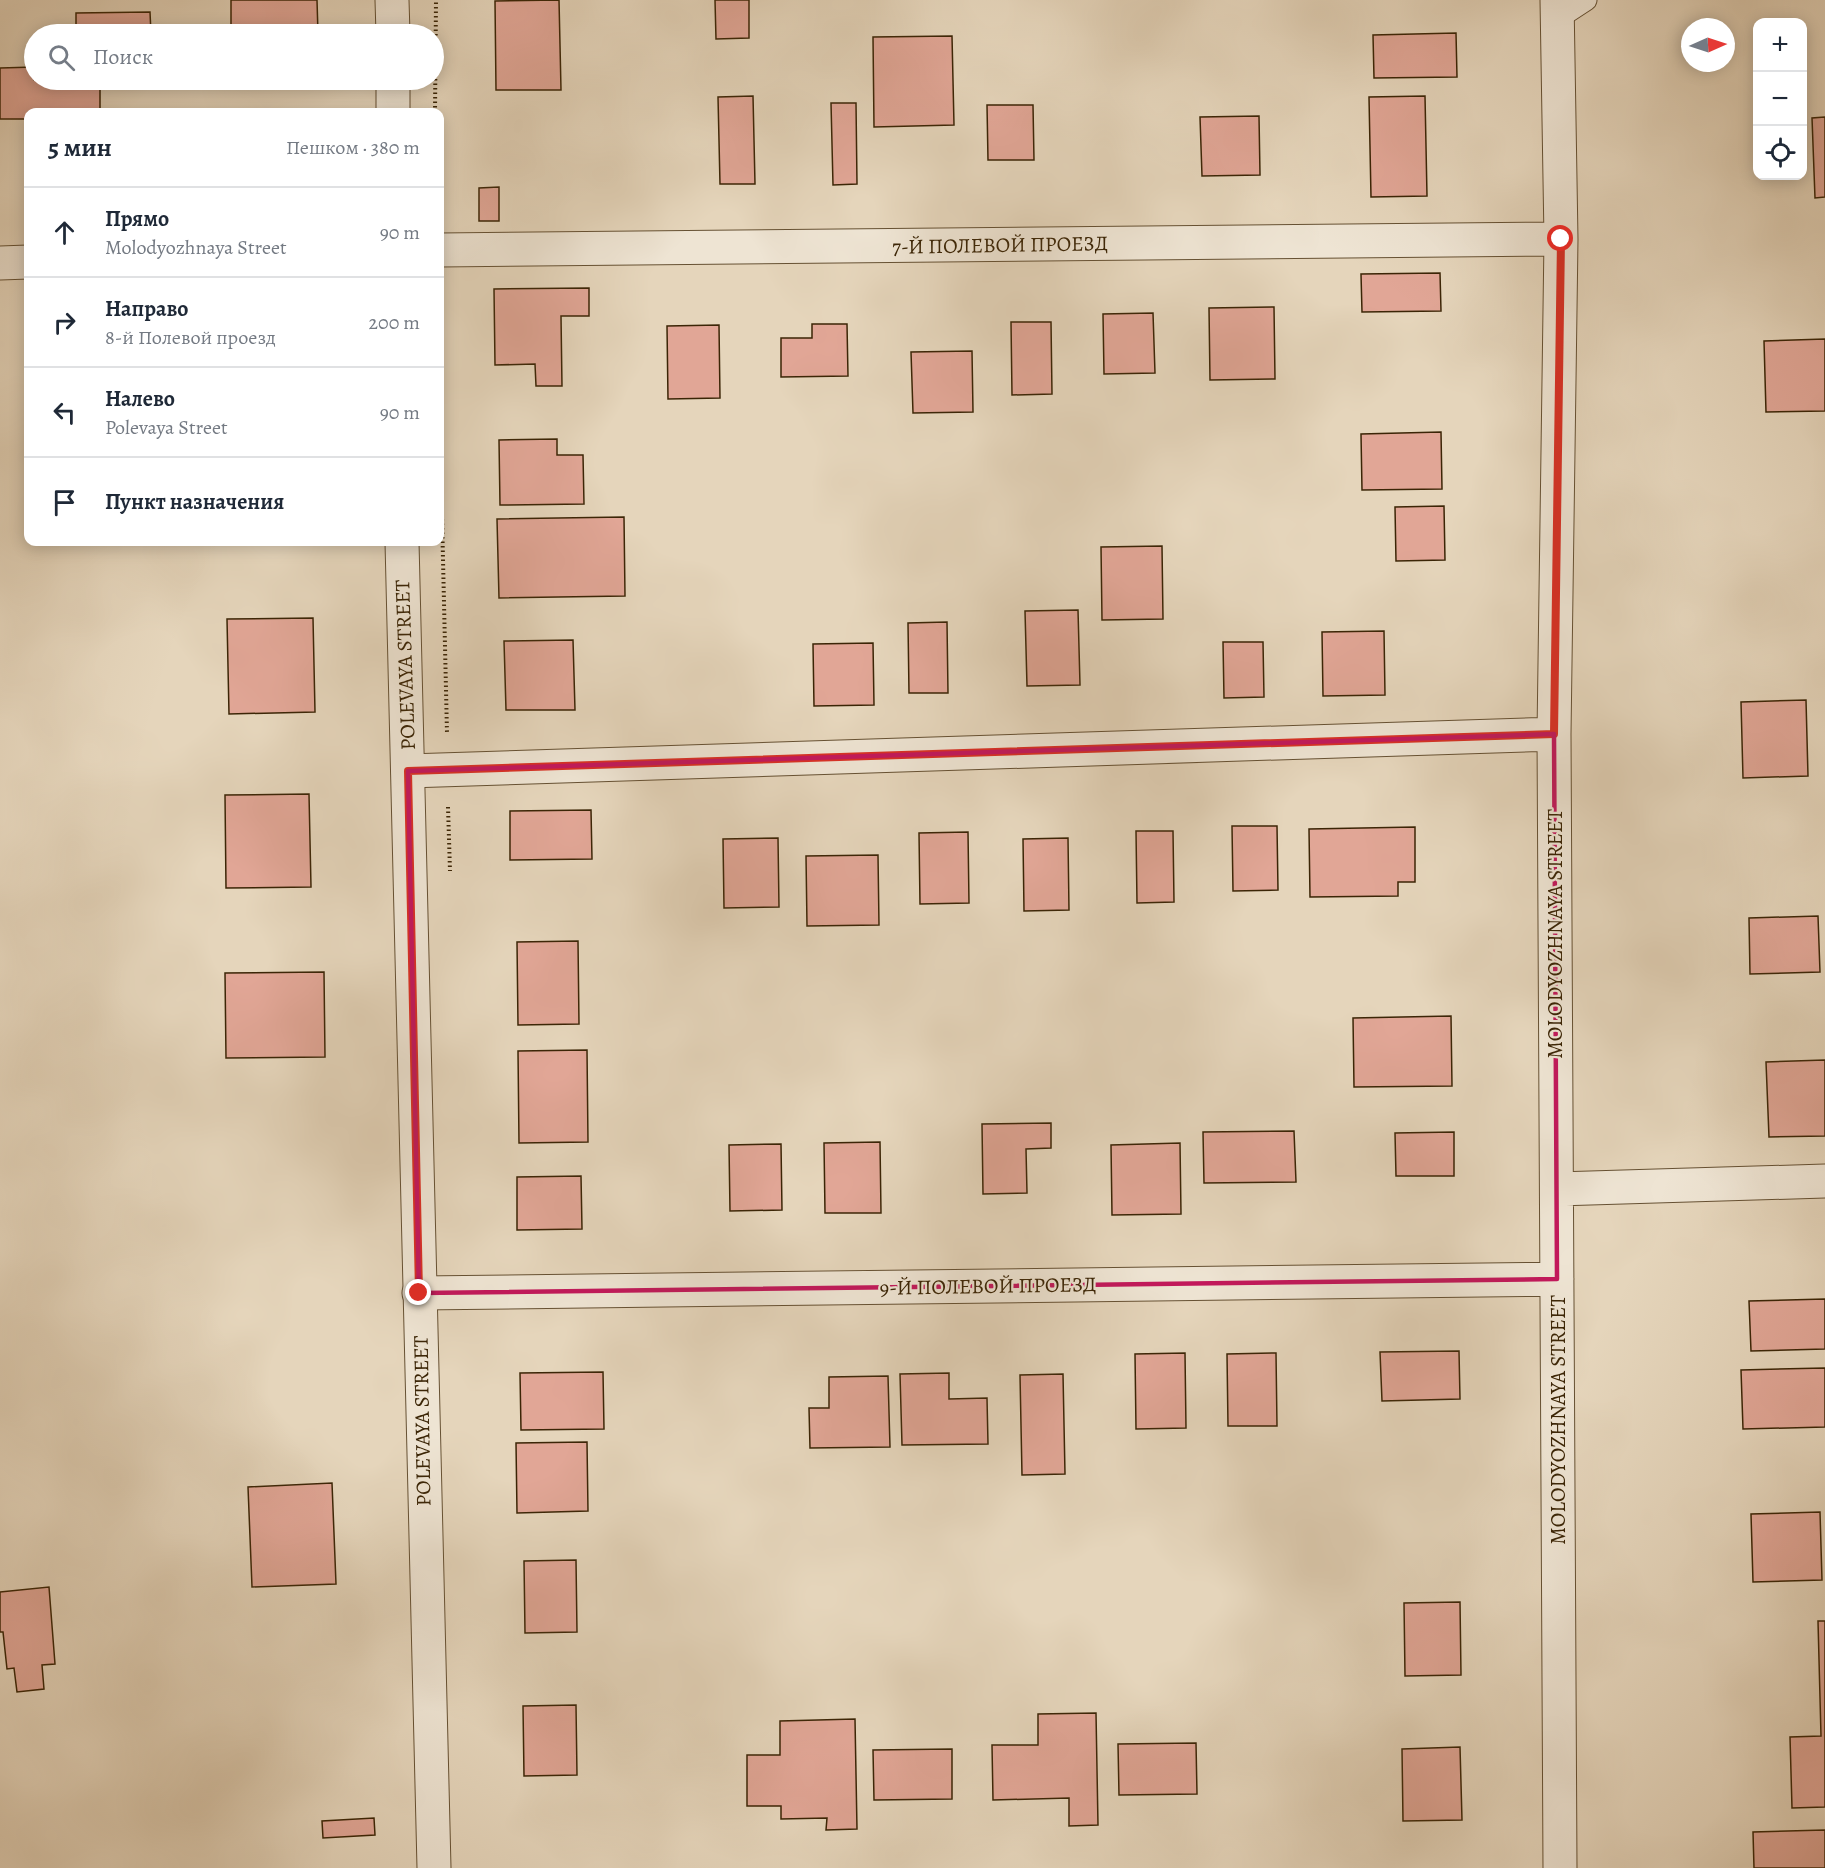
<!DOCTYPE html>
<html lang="ru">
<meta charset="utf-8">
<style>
:root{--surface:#fff;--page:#f6f6f7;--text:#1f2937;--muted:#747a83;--line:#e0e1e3}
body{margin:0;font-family:Alegreya,serif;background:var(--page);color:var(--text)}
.controls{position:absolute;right:18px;top:18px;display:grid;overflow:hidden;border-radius:12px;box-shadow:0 3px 15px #0003}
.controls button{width:54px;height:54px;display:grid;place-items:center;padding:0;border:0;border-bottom:2px solid var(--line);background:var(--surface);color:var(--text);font:30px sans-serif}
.compass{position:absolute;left:1681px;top:18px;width:54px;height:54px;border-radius:50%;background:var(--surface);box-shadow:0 3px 15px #0003;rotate:87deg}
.stop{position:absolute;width:18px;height:18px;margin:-14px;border:4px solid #d93025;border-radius:50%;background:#fff}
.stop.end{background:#d93025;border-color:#fff;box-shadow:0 2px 6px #0008}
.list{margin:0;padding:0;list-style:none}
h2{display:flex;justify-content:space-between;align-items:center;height:78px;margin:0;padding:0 24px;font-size:26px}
h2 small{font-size:20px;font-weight:400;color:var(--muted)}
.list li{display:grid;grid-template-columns:39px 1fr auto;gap:18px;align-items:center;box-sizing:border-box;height:90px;padding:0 24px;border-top:2px solid var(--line)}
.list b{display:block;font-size:22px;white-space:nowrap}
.list p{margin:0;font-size:20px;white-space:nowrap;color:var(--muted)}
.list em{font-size:20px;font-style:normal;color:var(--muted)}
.icon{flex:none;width:33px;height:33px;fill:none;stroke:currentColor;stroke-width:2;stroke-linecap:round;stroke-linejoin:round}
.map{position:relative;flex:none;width:1825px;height:1868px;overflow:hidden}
.search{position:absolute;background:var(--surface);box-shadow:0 3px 15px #0003;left:24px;top:24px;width:420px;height:66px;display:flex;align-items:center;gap:15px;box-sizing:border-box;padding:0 21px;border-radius:33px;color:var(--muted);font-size:22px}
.panel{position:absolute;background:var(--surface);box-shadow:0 3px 15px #0003;left:24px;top:108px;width:420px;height:438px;border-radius:12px}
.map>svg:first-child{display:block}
</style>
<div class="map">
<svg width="1825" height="1868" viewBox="0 0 1825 1868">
<rect width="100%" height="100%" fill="#e5d5bb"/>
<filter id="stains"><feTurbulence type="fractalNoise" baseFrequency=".00333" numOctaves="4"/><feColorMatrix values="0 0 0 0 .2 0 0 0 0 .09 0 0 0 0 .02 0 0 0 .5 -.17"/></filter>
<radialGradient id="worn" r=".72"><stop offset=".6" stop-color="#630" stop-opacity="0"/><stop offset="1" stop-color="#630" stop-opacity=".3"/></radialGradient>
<!-- building -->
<path fill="#e1a696" stroke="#3b2506" stroke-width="1.5" d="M231,0H317L318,34H231Z
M559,0L561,90H496L495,1Z
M715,0H749V38L716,39Z
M150,12L151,34H76V13Z
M1456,33L1457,77L1374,78L1373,35Z
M952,36L954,125L874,127L873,37Z
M34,67V80H100V112H28V119H0V68Z
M753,96L755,184H720L718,97Z
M1425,96L1427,196L1371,197L1369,97Z
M831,103H856L857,184L833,185Z
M987,105H1033L1034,160H988Z
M1259,116L1260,175L1202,176L1200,117Z
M1825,117V197L1815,198L1812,118Z
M499,187V221H479V188Z
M1440,273L1441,311L1362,312L1361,274Z
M589,288V316H561L562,386H536L535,364L495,365L494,289Z
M1274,307L1275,379L1210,380L1209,308Z
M1153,313L1155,373L1104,374L1103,314Z
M1011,322H1051L1052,394L1012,395Z
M812,324H847L848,376L781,377V338H812Z
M719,325L720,398L668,399L667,326Z
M1825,339V411L1766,412L1764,341Z
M972,351L973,412L913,413L911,352Z
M1441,432L1442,489L1362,490L1361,434Z
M557,439V455H583L584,504L500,505L499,440Z
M1444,506L1445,560L1396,561L1395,507Z
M624,517L625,596L499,598L497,519Z
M1162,546L1163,619L1102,620L1101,547Z
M1078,610L1080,685L1027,686L1025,611Z
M313,618L315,712L229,714L227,619Z
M947,622L948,693H909L908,623Z
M1384,631L1385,695L1323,696L1322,632Z
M573,640L575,710H506L504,641Z
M1223,642H1263L1264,697L1224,698Z
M873,643L874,705L814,706L813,644Z
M1806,700L1808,776L1743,778L1741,702Z
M309,794L311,887L226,888L225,795Z
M591,810L592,859L510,860V811Z
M1232,826H1277L1278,890L1233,891Z
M1415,827V882H1398V896L1310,897L1309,829Z
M1136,831H1173L1174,902L1137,903Z
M968,832L969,903L920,904L919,833Z
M778,838L779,907L724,908L723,839Z
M1068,838L1069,910L1024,911L1023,839Z
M878,855L879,925L807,926L806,856Z
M1818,916L1820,972L1750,974L1749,918Z
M578,941L579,1024L518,1025L517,942Z
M324,972L325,1057L226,1058L225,973Z
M1451,1016L1452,1086L1354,1087L1353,1018Z
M587,1050L588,1142L519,1143L518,1051Z
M1825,1060V1136L1769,1137L1766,1062Z
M1051,1123V1148L1026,1149L1027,1193L983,1194L982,1124Z
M1294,1131L1296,1182L1204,1183L1203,1132Z
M1454,1132V1176H1396L1395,1133Z
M880,1142L881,1213H825L824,1143Z
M1180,1143L1181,1214L1112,1215L1111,1145Z
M781,1144L782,1210L730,1211L729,1145Z
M581,1176L582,1229L517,1230V1177Z
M1825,1299V1349L1751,1351L1749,1301Z
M1459,1351L1460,1399L1382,1401L1380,1352Z
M1185,1353L1186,1428L1136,1429L1135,1354Z
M1276,1353L1277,1426H1228L1227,1354Z
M1825,1368V1427L1743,1429L1741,1370Z
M603,1372L604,1429L521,1430L520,1373Z
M949,1373V1399L987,1398L988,1444L902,1445L900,1374Z
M1063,1374L1065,1474L1022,1475L1020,1375Z
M888,1376L890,1447L810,1448L809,1408H829V1377Z
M587,1442L588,1511L517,1513L516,1443Z
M332,1483L336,1584L252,1587L248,1487Z
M1820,1512L1822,1580L1753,1582L1751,1514Z
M576,1560L577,1632L525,1633L524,1561Z
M49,1587L55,1664L42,1665L44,1689L17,1692L14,1668L7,1669L3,1632H0V1592Z
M1460,1602L1461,1675L1405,1676L1404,1603Z
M1818,1621H1825V1807L1792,1808L1790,1737L1821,1736Z
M576,1705L577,1775L524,1776L523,1706Z
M1096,1713L1098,1825L1069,1826V1798L993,1800L992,1745H1038V1714Z
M855,1719L857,1829L826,1830L827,1818L781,1819V1806H747V1755H780V1721Z
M1196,1743L1197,1794L1119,1795L1118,1744Z
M1460,1747L1462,1820L1403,1821L1402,1749Z
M952,1749V1799L874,1800L873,1750Z
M374,1818L375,1835L323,1838L322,1821Z
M1825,1830V1868H1754L1753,1832Z"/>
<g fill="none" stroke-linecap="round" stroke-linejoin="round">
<defs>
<path id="service" d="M1557,19L1586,0"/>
<path id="minor" d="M1557,0L1561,239L1554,734L1560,1868
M440,250L1561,239
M0,263L28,262
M408,771L1554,734
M1557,1189L1825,1181
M419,1293L1557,1279"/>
<path id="tertiary" d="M392,0L393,34
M393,80V112
M402,542L434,1868"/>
</defs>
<!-- service casing -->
<use href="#service" stroke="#665133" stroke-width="23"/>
<!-- minor casing -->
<use href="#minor" stroke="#665133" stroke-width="35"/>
<!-- tertiary casing -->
<use href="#tertiary" stroke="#665133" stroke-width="35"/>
<!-- path -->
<path stroke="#3b2506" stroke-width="4" stroke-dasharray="1.5 3" stroke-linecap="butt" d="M435,112L436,0
M440,429L447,733
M448,807L450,871"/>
<!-- service -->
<use href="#service" stroke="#eee4d3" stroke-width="21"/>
<!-- minor -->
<use href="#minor" stroke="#eee4d3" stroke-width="33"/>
<!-- tertiary -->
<use href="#tertiary" stroke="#eee4d3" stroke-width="33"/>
</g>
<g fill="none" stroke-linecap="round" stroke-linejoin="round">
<!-- route -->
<path stroke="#d93025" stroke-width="8" d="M419,1293L408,771L1554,734L1561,239"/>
</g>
<!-- marked area -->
<path fill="none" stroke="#c2185b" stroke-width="4.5" stroke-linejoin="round" d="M1554,734L1557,1279L419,1293L408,771Z"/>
<g text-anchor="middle" stroke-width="4.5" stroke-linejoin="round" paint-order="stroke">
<!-- street labels -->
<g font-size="21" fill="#3b2506" stroke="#eee4d3">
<text transform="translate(1000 245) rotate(-1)" y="7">7-Й ПОЛЕВОЙ ПРОЕЗД</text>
<text transform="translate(405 665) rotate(-92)" y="7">POLEVAYA STREET</text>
<text transform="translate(1555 934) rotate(-90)" y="7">MOLODYOZHNAYA STREET</text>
<text transform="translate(988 1286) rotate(-1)" y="7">9-Й ПОЛЕВОЙ ПРОЕЗД</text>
<text transform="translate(1558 1420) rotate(-90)" y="7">MOLODYOZHNAYA STREET</text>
<text transform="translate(422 1421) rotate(-91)" y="7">POLEVAYA STREET</text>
</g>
</g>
<rect width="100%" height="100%" filter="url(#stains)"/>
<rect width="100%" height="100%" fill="url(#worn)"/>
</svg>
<div class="controls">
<button>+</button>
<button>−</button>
<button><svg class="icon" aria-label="locate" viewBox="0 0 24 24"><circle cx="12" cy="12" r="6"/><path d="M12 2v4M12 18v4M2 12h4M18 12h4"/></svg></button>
</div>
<svg class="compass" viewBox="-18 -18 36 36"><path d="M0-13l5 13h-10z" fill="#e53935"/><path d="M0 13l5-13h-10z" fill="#747a83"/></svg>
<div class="stop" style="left:1561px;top:239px"></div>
<div class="stop end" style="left:419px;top:1293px"></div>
<div class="search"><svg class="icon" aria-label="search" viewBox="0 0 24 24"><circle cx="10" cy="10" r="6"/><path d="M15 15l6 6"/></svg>Поиск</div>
<section class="panel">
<h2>5 мин<small>Пешком · 380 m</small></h2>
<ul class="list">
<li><svg class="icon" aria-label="ahead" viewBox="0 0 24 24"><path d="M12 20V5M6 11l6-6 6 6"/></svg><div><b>Прямо</b><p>Molodyozhnaya Street</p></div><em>90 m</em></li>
<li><svg class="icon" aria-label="right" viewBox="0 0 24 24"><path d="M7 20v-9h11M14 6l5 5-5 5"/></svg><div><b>Направо</b><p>8-й Полевой проезд</p></div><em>200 m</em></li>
<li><svg class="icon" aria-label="left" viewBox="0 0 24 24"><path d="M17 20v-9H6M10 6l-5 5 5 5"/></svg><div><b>Налево</b><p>Polevaya Street</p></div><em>90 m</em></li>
<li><svg class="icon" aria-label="arrive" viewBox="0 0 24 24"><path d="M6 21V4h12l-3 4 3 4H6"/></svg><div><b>Пункт назначения</b></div></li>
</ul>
</section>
</div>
